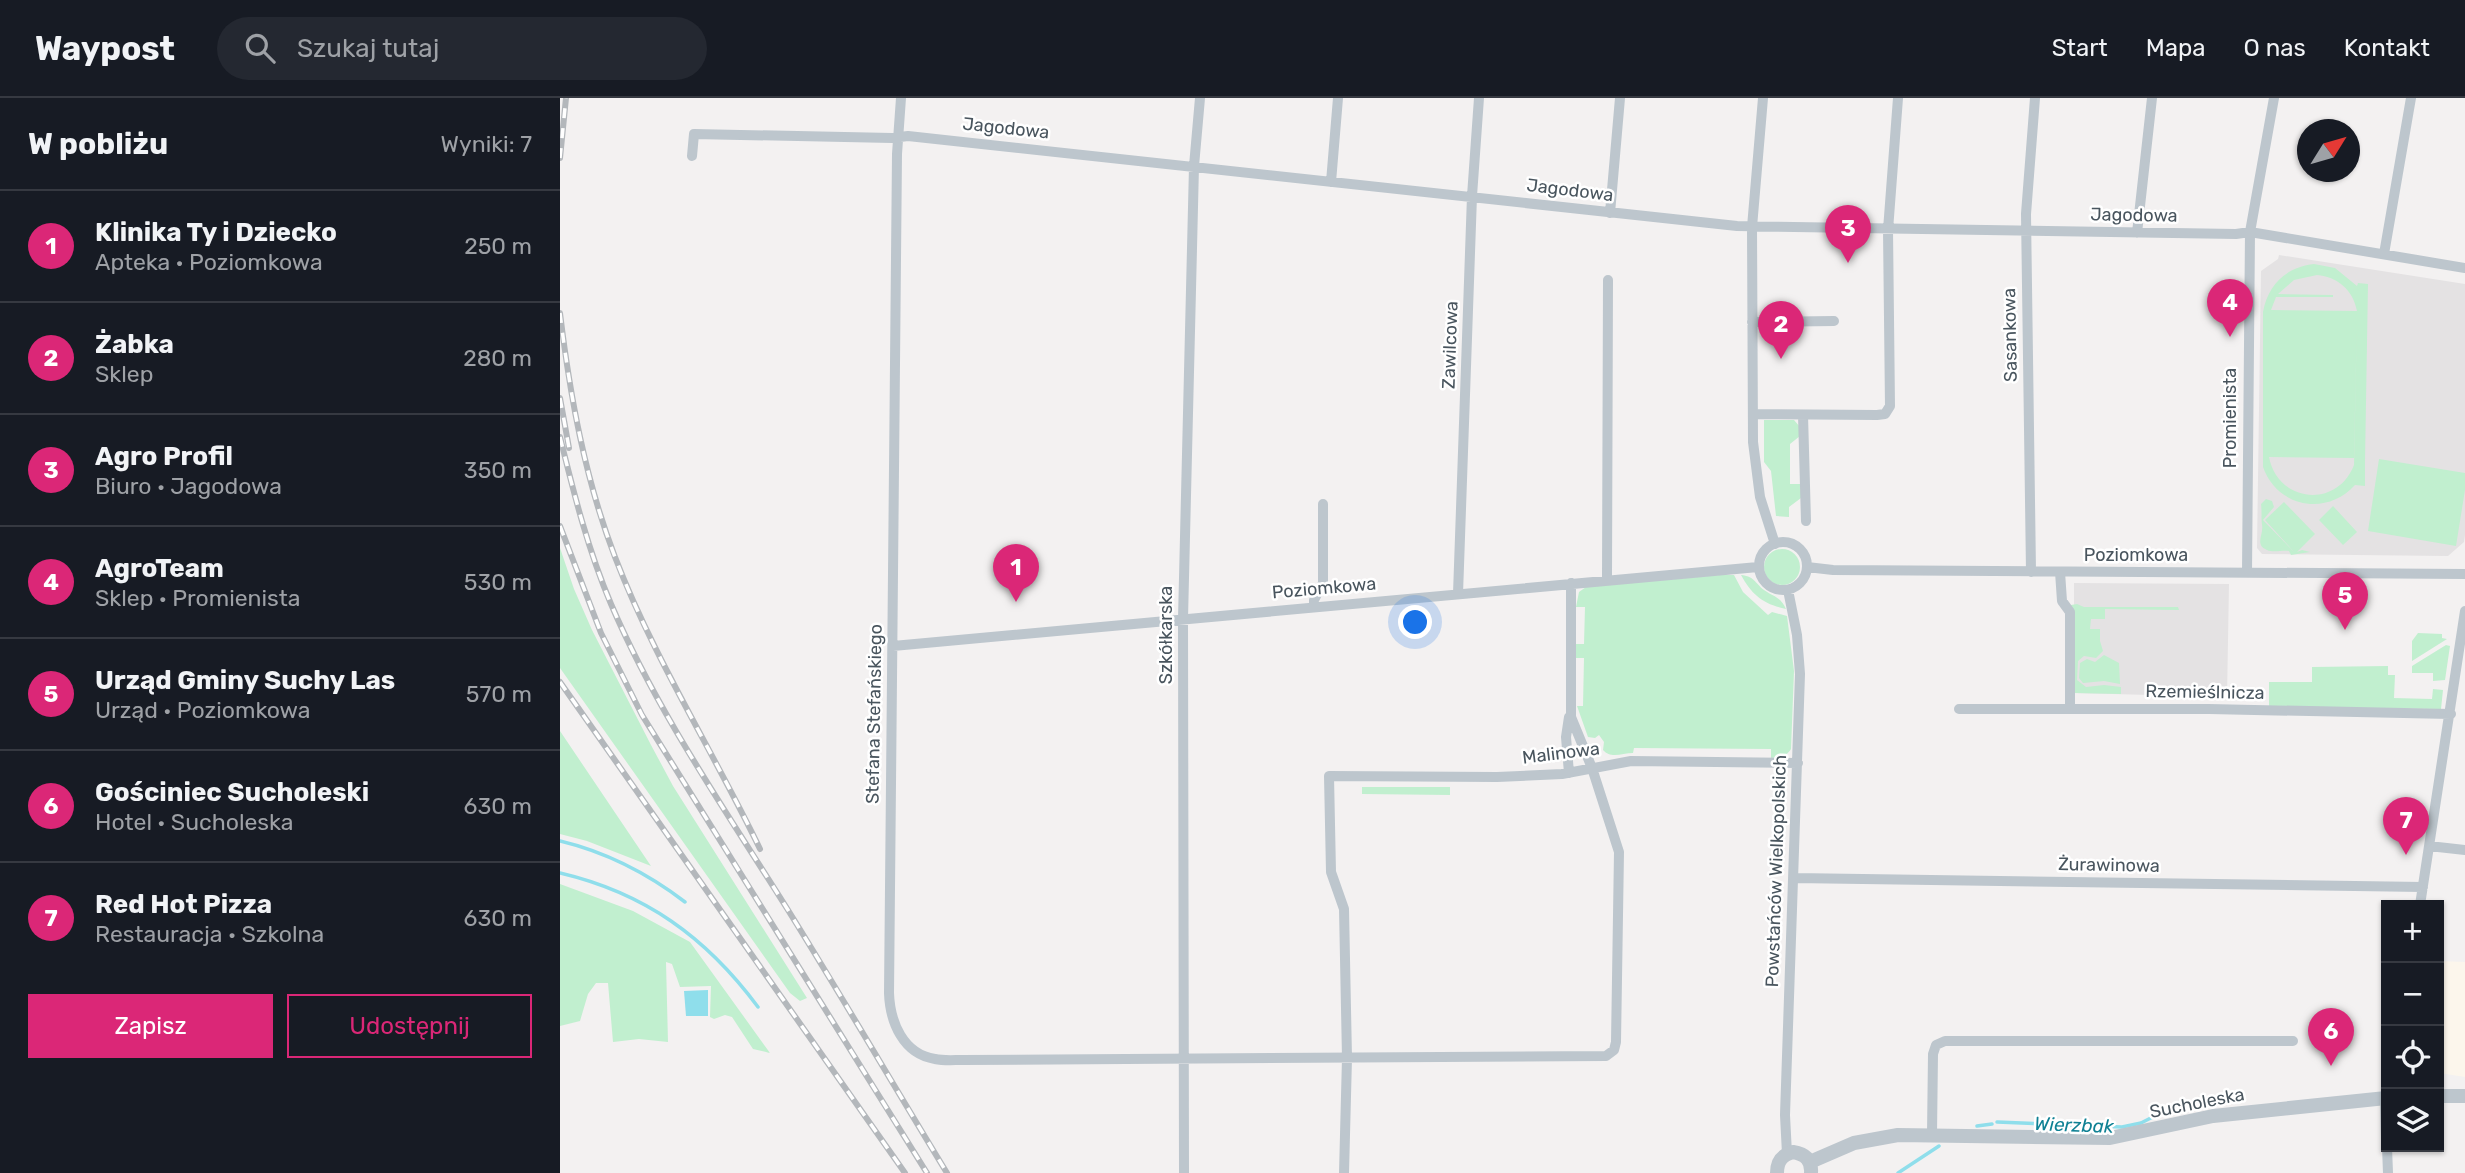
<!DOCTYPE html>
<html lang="pl">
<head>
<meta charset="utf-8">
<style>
  :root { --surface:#171b24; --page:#242831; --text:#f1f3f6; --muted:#9ea1a6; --line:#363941; --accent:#db2777 }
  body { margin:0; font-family:Rubik,sans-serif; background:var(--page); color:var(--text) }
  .controls { position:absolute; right:21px; bottom:21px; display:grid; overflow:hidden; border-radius:0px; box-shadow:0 2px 5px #0004 }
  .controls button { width:63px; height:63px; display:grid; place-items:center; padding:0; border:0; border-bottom:2px solid var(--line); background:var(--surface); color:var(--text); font:35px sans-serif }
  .compass { position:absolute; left:1737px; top:21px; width:63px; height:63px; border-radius:50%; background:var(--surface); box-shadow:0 2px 5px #0004; rotate:53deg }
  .you { position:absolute; left:856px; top:525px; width:24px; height:24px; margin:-18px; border:5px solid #fff; border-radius:50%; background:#1a73e8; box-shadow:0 0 0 10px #1a73e833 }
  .badge { display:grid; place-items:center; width:46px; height:46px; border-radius:50%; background:var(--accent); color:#fff; font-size:23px; font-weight:700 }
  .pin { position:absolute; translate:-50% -58px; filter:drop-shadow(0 2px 4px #0008) }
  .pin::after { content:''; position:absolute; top:37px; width:24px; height:21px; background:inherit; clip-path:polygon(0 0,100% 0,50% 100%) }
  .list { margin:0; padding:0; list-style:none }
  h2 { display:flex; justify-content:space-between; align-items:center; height:91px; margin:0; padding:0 28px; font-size:30px }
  h2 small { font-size:23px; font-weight:400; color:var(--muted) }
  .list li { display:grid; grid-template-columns:46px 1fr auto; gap:21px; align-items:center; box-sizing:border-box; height:112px; padding:0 28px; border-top:2px solid var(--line) }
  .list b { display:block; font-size:26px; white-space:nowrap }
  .list p { margin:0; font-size:23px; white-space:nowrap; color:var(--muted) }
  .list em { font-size:23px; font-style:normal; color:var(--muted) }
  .actions { display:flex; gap:14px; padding:21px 28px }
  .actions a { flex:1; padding:16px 0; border:2px solid var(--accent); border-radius:0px; text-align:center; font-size:24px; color:var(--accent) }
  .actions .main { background:var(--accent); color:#fff }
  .icon { flex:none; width:38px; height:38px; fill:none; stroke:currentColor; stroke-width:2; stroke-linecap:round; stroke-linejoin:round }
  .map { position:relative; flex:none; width:1905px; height:1075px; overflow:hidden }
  header { display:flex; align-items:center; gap:42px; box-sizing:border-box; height:98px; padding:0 35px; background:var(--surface); border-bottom:2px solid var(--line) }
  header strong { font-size:33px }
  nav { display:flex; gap:38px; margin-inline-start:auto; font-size:24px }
  .search { width:490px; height:63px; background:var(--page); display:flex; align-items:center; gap:18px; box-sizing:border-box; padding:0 24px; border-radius:38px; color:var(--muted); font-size:26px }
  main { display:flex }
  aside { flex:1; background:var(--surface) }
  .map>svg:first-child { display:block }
  .commercial { fill:#fcf6ec }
  .education { fill:#e4e2e3 }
  .green { fill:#c1efcf; fill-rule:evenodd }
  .water { fill:#8fdeeb }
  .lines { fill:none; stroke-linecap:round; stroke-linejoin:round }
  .stream { stroke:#8fdeeb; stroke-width:3.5 }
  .minor { stroke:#bdc6cd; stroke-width:10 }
  .tertiary { stroke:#bdc6cd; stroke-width:14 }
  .rail-casing { stroke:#b3b7bb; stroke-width:6 }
  .rail { stroke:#fff; stroke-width:3.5; stroke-dasharray:10; stroke-linecap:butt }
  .labels { text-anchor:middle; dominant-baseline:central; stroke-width:5; stroke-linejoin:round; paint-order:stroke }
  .street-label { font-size:18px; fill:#49555e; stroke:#fff }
  .water-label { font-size:19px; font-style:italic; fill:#0f8194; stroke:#fff }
</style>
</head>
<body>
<header>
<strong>Waypost</strong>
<div class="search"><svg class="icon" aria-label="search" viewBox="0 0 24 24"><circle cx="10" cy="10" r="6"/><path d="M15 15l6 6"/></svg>Szukaj tutaj</div>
<nav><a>Start</a><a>Mapa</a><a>O nas</a><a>Kontakt</a></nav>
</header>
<main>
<aside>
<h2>W pobliżu<small>Wyniki: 7</small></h2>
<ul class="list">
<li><span class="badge">1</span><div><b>Klinika Ty i Dziecko</b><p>Apteka · Poziomkowa</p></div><em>250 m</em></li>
<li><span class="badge">2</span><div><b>Żabka</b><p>Sklep</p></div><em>280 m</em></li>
<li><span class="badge">3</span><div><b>Agro Profil</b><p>Biuro · Jagodowa</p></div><em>350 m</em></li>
<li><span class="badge">4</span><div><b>AgroTeam</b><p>Sklep · Promienista</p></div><em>530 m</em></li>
<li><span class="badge">5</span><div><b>Urząd Gminy Suchy Las</b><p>Urząd · Poziomkowa</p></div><em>570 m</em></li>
<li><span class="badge">6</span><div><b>Gościniec Sucholeski</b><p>Hotel · Sucholeska</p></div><em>630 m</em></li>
<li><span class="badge">7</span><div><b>Red Hot Pizza</b><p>Restauracja · Szkolna</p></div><em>630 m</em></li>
</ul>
<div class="actions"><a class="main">Zapisz</a><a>Udostępnij</a></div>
</aside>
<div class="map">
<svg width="1905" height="1075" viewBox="0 0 1905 1075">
  <rect width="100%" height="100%" fill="#f3f1f1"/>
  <!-- commercial -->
  <path class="commercial" d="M1879,863l26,1v115l-26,-4z"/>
  <!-- education -->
  <path class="education" d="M1719,157l186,29v251l-1,7 -16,14 -186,-2 -5,-6 4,-277 17,-12z
    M1514,485l155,1 -2,113 -153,-4z"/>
  <!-- green -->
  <path class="green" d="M1754,166l21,4 22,18 1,-3 10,1 -3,178v24l-10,-1c-29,32 -78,22 -92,-18v-155c5,-28 24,-45 51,-48zM1757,177c21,2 36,15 40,36l-86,-1 5,-13h57v-2l-55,-1 16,-14zM1797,214l-3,153c-17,44 -76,38 -85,-8l85,1z
    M1204,322h30l6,7v9l-10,8v40h11v14l-12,9v10l-13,-1 -5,-45 -7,-9z
    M1819,361l86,14v17l-9,56 -88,-15z
    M1706,401l6,2 2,6 -11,13 32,33 -30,-33 19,-18 31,32 -18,18 5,-2 8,2 -19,3 -2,-4c-7,-1 -16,2 -22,-1 -13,-5 -3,-16 -5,-25 -1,-8 0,-14 -1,-21z
    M1773,408l24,26 -14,13 -24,-25z
    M0,450l14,41 18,41 59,115 22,41 134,212 -7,3 -10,-8 -230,-325z
    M1204 469a18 18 0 1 1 36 0a18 18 0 1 1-36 0Z
    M1159,477h15l9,17 25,23 4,-3 15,4 7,55 -3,78c-5,8 -11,8 -20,9v-9l-137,-1 -1,5c-11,0 -22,6 -30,-3l1,-8 -5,-7 -4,3 -7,-1 -11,-31h6l1,-48h-8v-14h8l1,-37h-9l3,-15 7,-5z
    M1181,477c13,1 14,8 23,15 10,7 17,7 22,19 -23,-5 -34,-14 -45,-34z
    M1517,506l7,3h94l1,3 -74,-1v10h-14l-1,10h10v12l3,10 -7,7 -12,-2 -6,5 -1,19 9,7 18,-2 17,2v7l-47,-1 -3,-88z
    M1858,535l24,1v4l5,1 -35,22v-20z
    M1886,547l4,1 -5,34 -12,1v-8h-21v-7z
    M1544,557l15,8 1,21 -16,-3 -21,2 -4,-5 1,-15 7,-4 8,3z
    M1828,568v9h7l-1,23 38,1 1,-10 10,1 -2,19 -172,-2v-25h43v-15z
    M0,633l91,135 -64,-25 -27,-7z
    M802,689h88v8l-88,-1z
    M0,786l73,27 57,31 80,111 -17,-4 -21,-32 -7,-2 -11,4 -4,-2 1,-31 -31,1 -8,-23 -6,-2 2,80 -29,-3 -26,3 -5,-59h-12l-8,11 -8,27 -20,5z"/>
  <!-- water -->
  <path class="water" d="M148,892v26h-22l-2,-25z"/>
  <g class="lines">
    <!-- stream -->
    <path class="stream" d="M0,743c46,11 87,32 125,61
      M0,775c85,20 146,64 198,134
      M1437,1024l125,5 19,-4 37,-19 51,-7
      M1417,1028l15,-2
      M1338,1075l41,-27"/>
    <!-- minor -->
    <path class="minor" d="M341,0l-4,56 -8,839c1,29 14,61 46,66 9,2 19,1 27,1l644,-4 8,-6 2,-8 3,-190 -27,-84 -21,-51v-134
      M1203,0l-11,129 1,215 7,55 15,47
      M132,58l2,-22 198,4 16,-2 829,90 499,8 14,-2 215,36
      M771,84l7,-84
      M1050,115l10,-115
      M1577,135l15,-135
      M1824,156l27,-156
      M1192,224l82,-1
      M1193,316l124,1 8,-1 5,-8 -2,-176 10,-132
      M1243,317l3,106
      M1199 468a24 24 0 1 1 48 0a24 24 0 1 1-48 0Z
      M1247,469l26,3 632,4
      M1471,474l-5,-358 9,-116
      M1500,474l2,29 8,11v96
      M1687,475l3,-341 24,-134
      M1047,482l1,-300
      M898,496l14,-398 7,-98
      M754,509v-7l9,-17v-79
      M333,548l865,-79
      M1399,611h250l242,5
      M1009,675l-3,-36 3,-20
      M1869,748l36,4
      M1234,780l629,9
      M1860,807l45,-294
      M1825,1001l1,41
      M1372,1036l1,-80 3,-9 9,-4h348
      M1827,1049l1,26
      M1227,1056l-2,-39 15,-441 -3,-39 -9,-45
      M624,1075l-1,-554 11,-453 6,-68
      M784,1075l3,-115 -3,-149 -13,-37 -2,-96 168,1 65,-3 69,-13 167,2"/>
    <!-- tertiary -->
    <path class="tertiary" d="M1879,998h26
      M1250,1064l44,-19 44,-8 212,3 103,-22 173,-18
      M1217,1075c0,-12 5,-18 16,-21 12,2 19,8 18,21"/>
    <!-- rail casing -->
    <g class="rail-casing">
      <path id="rail" d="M0,60l6,-60
        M0,215c10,83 25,166 55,244 39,102 98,194 145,292
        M0,300l9,50
        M0,339c14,57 28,113 51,167 46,108 115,207 177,306 54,87 106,176 159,263
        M0,428l41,107 41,82 285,458
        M0,584l345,491"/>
    </g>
    <!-- rail -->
    <use href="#rail" class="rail"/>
  </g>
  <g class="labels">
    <!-- street labels -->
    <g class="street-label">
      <text transform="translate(446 30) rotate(6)">Jagodowa</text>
      <text transform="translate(1010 92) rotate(7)">Jagodowa</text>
      <text transform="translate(1574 117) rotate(1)">Jagodowa</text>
      <text transform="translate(1450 237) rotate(-91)">Sasankowa</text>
      <text transform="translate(890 247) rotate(-88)">Zawilcowa</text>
      <text transform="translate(1670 320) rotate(-90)">Promienista</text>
      <text x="1576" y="457">Poziomkowa</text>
      <text transform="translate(764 490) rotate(-5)">Poziomkowa</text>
      <text transform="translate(606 537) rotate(-90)">Szkółkarska</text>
      <text transform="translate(1645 594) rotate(1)">Rzemieślnicza</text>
      <text transform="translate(314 616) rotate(-89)">Stefana Stefańskiego</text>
      <text transform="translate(1001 655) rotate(-7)">Malinowa</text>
      <text transform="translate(1549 767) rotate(1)">Żurawinowa</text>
      <text transform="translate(1216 773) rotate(-88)">Powstańców Wielkopolskich</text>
      <text transform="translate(1637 1005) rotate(-11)">Sucholeska</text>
    </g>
    <!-- water labels -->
    <g class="water-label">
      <text transform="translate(1514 1027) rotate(2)">Wierzbak</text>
    </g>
  </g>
</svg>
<div class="controls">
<button>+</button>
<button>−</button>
<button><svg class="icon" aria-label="locate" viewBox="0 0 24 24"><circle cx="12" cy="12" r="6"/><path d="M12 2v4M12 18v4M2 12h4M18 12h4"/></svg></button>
<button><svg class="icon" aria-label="layers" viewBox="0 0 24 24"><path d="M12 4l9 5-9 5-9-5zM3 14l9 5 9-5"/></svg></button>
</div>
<svg class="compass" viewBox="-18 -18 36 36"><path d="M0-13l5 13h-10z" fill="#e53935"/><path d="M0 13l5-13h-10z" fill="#9ea1a6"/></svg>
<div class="you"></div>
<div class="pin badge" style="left:456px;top:504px">1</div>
<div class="pin badge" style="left:1221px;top:261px">2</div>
<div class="pin badge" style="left:1288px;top:165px">3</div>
<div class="pin badge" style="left:1670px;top:239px">4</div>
<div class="pin badge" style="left:1785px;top:532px">5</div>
<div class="pin badge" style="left:1771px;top:968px">6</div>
<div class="pin badge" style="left:1846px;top:757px">7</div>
</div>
</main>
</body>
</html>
